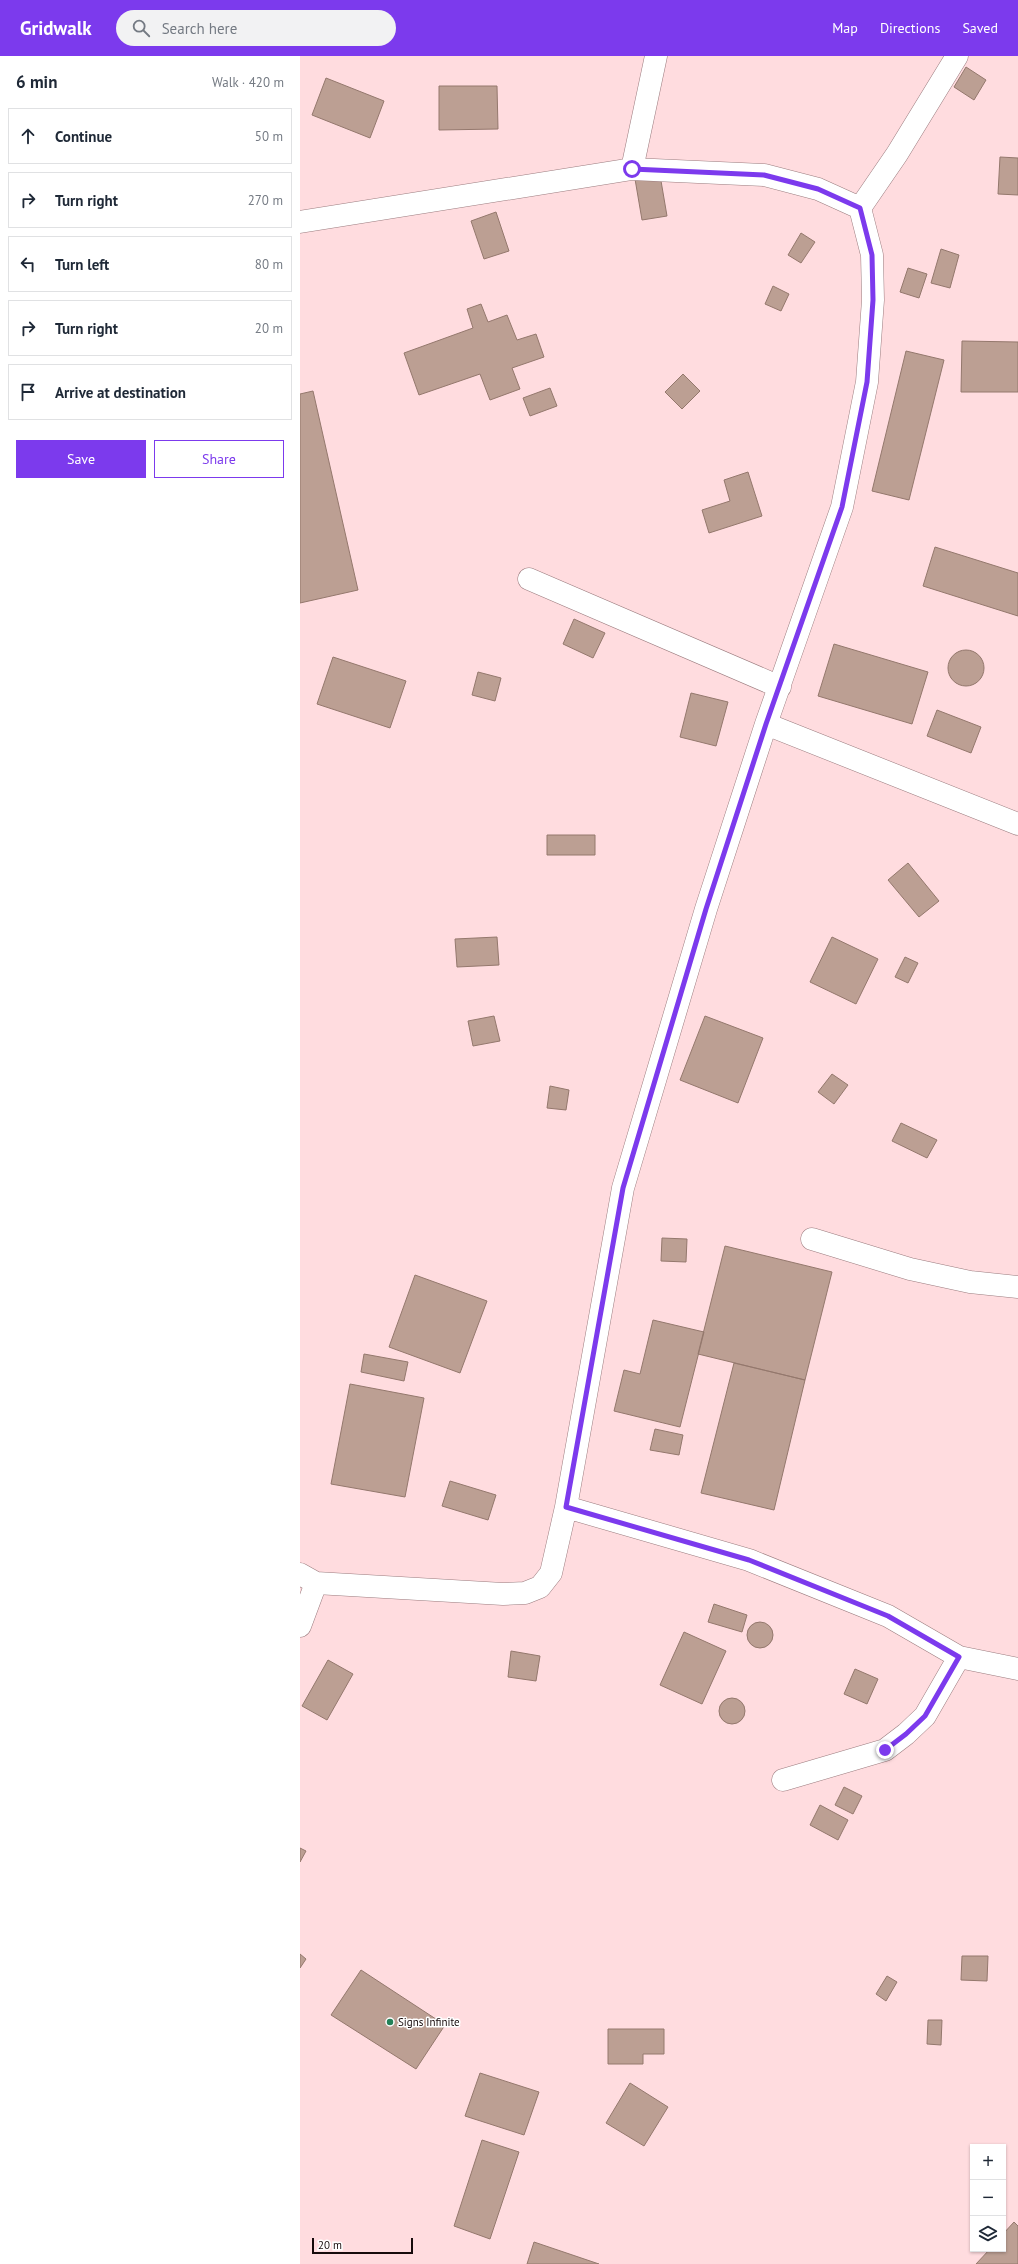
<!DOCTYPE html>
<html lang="en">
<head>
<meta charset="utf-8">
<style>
  :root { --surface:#fff; --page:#f2f2f3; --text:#1f2937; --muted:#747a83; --line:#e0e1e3; --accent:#7c3aed }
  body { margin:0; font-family:"PT Sans",sans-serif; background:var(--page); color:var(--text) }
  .controls { position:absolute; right:12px; bottom:12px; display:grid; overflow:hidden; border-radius:0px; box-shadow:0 1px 3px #0004 }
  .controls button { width:36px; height:36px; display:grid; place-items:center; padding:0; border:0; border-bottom:1px solid var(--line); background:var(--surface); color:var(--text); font:20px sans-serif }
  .scale { position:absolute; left:12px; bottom:10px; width:101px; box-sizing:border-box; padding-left:4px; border:2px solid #160b0c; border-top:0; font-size:11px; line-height:14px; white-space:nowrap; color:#160b0c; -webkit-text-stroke:3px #fff; paint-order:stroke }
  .stop { position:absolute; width:12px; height:12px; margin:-9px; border:3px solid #7c3aed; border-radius:50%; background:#fff }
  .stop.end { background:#7c3aed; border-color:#fff; box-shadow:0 1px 4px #0008 }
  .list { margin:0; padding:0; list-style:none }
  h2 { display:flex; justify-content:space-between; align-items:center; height:52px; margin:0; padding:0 16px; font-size:17px }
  h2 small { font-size:13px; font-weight:400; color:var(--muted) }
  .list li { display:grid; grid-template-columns:26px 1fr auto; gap:12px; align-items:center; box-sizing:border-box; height:56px; margin:0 8px 8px; padding:0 8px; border:1px solid var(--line); border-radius:0px }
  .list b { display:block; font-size:15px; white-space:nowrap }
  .list em { font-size:13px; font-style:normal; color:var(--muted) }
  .actions { display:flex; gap:8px; padding:12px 16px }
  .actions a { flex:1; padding:9px 0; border:1px solid var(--accent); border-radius:0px; text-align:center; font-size:14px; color:var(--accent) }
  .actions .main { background:var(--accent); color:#fff }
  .icon { flex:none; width:22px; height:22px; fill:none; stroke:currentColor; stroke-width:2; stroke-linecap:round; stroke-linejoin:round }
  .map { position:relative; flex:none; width:718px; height:2208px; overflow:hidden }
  header { display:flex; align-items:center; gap:24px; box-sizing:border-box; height:56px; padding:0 20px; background:var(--accent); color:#fff }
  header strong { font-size:19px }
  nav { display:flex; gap:22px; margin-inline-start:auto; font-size:14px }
  .search { width:280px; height:36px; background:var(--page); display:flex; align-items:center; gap:10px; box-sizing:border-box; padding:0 14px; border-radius:22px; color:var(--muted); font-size:15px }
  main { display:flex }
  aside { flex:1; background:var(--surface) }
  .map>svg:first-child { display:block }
  .building { fill:#bc9f93; stroke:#94786d }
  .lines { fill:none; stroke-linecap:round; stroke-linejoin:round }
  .street-casing { stroke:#9b7c7f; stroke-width:23 }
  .street { stroke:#fff; stroke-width:22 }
  .route { stroke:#7c3aed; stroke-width:5 }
  .poi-dot { fill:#238158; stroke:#fff; stroke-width:1.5 }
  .labels { text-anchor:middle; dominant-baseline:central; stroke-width:3; stroke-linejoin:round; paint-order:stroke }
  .poi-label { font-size:11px; fill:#160b0c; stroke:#fff; text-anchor:start }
</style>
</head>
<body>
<header>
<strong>Gridwalk</strong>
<div class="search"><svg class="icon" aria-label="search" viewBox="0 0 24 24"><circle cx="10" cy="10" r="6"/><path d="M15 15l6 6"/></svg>Search here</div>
<nav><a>Map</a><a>Directions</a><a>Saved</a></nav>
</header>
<main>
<aside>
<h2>6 min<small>Walk · 420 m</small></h2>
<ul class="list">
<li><svg class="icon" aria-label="ahead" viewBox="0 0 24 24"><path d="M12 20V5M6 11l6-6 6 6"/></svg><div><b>Continue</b></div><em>50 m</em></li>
<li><svg class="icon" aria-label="right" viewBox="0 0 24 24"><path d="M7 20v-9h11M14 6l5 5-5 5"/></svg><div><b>Turn right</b></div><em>270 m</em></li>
<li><svg class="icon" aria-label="left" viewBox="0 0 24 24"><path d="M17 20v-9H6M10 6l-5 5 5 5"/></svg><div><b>Turn left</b></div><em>80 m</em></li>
<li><svg class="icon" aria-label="right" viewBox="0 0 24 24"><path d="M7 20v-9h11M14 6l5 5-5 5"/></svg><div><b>Turn right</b></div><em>20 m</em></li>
<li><svg class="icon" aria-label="arrive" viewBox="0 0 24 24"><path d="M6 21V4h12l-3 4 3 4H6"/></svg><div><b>Arrive at destination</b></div></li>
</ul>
<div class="actions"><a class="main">Save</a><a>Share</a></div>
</aside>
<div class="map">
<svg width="718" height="2208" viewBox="0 0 718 2208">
  <rect width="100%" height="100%" fill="#ffdcdf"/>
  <!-- building -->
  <path class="building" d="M666,11l20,13 -12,20 -20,-13z
    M26,22l58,23 -14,37 -58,-23z
    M139,30h58l1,43 -59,1z
    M700,101l18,1v37l-20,-1z
    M360,119l7,41 -25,4 -7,-41z
    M196,156l13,39 -25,8 -13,-38z
    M501,177l14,9 -14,21 -13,-8z
    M641,193l18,6 -9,33 -19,-5z
    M608,212l19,6 -8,24 -19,-6z
    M473,230l16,8 -8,17 -16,-7z
    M181,248l7,18 19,-7 10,25 19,-6 8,23 -32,11 8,21 -30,11 -10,-26 -61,21 -15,-42 69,-25 -6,-19z
    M662,285l56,1v50h-57z
    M606,295l38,9 -35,140 -37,-9z
    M383,318l17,17 -18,18 -17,-17z
    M250,332l7,18 -27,10 -7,-18z
    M13,335l45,199 -58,13v-209z
    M448,416l14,44 -53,17 -7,-23 28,-9 -6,-21z
    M635,491l83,26v43l-95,-30z
    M274,563l31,14 -12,25 -30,-14z
    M534,588l94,28 -16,52 -94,-28z
    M648 612a18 18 0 1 1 36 0a18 18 0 1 1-36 0Z
    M33,601l73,24 -16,47 -73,-24z
    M178,616l23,6 -6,23 -23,-6z
    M391,637l37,9 -12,44 -36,-9z
    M637,654l44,17 -10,26 -44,-17z
    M247,779h48v20h-48z
    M608,807l31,38 -20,16 -31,-37z
    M197,881l2,28 -42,2 -2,-28z
    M532,881l46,22 -22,45 -46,-22z
    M605,901l13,6 -10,20 -13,-6z
    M194,960l6,25 -27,5 -5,-25z
    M405,960l58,22 -25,65 -58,-23z
    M532,1018l16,11 -14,19 -16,-12z
    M250,1030l19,4 -3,20 -19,-2z
    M601,1067l36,17 -10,18 -35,-17z
    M362,1182l25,1 -1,23 -25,-1z
    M425,1190l107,26 -27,108 -107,-26z
    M115,1219l72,26 -27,72 -71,-26z
    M353,1264l51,12 -24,95 -66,-16 10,-41 16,4z
    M64,1298l44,8 -4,19 -43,-9z
    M434,1307l71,17 -31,130 -73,-17z
    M50,1328l74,14 -19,99 -74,-13z
    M355,1373l28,6 -4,20 -29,-5z
    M150,1425l46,14 -8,25 -46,-14z
    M414,1548l33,11 -5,17 -34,-10z
    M447 1579a13 13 0 1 1 26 0a13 13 0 1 1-26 0Z
    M384,1576l42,19 -24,53 -42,-19z
    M211,1595l29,5 -4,25 -28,-4z
    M28,1604l25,14 -26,46 -25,-14z
    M555,1613l23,10 -11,25 -23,-10z
    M419 1655a13 13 0 1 1 26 0a13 13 0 1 1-26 0Z
    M544,1731l18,9 -9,18 -18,-9z
    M520,1749l28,15 -10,20 -28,-15z
    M0,1792l6,3 -6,11z
    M0,1898l6,5 -6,9z
    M662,1900h26l-1,25 -26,-1z
    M61,1914l84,55 -29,44 -85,-54z
    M587,1920l10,6 -11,19 -10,-7z
    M628,1964h14l-1,25 -14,-1z
    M308,1973h56v25h-21v10h-35z
    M180,2017l59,19 -15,43 -59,-19z
    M330,2027l38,24 -24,39 -38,-23z
    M182,2084l37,12 -29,87 -36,-13z
    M714,2166l4,4v38h-42l14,-15h13v-15z
    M234,2186l65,22h-72z"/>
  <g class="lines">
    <!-- street casing -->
    <g class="street-casing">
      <path id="street" d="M332,113l24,-113
        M0,166l332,-53 132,6 54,14 42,19
        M229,523l251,108
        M466,668l252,100
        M512,1183l98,30 60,13 48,5
        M266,1451l183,53 139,56 71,41 59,12
        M0,1518l16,9 187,11 22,-1 15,-6 11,-14 15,-66 57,-319 83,-279 60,-185 76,-217 25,-125 6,-82 -1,-45 -12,-47 37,-54 60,-98
        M0,1570l16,-43
        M483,1724l102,-30 21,-16 19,-18 34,-59"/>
    </g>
    <!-- street -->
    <use href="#street" class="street"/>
  </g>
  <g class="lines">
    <!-- route -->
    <path class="route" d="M332,113l132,6 54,14 42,19 12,47 1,45 -6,82 -25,125 -76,217 -60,185 -83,279 -57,319 183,53 139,56 71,41 -34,59 -19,18 -21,16"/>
  </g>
  <!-- markers -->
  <circle class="poi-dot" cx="90" cy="1966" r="4"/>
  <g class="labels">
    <!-- poi labels -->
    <g class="poi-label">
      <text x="98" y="1966">Signs Infinite</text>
    </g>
  </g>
</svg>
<div class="controls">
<button>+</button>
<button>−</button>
<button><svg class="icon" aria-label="layers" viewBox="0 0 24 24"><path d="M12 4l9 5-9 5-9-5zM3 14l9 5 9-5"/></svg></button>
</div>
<div class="scale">20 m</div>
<div class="stop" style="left:332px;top:113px"></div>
<div class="stop end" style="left:585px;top:1694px"></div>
</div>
</main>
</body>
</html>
